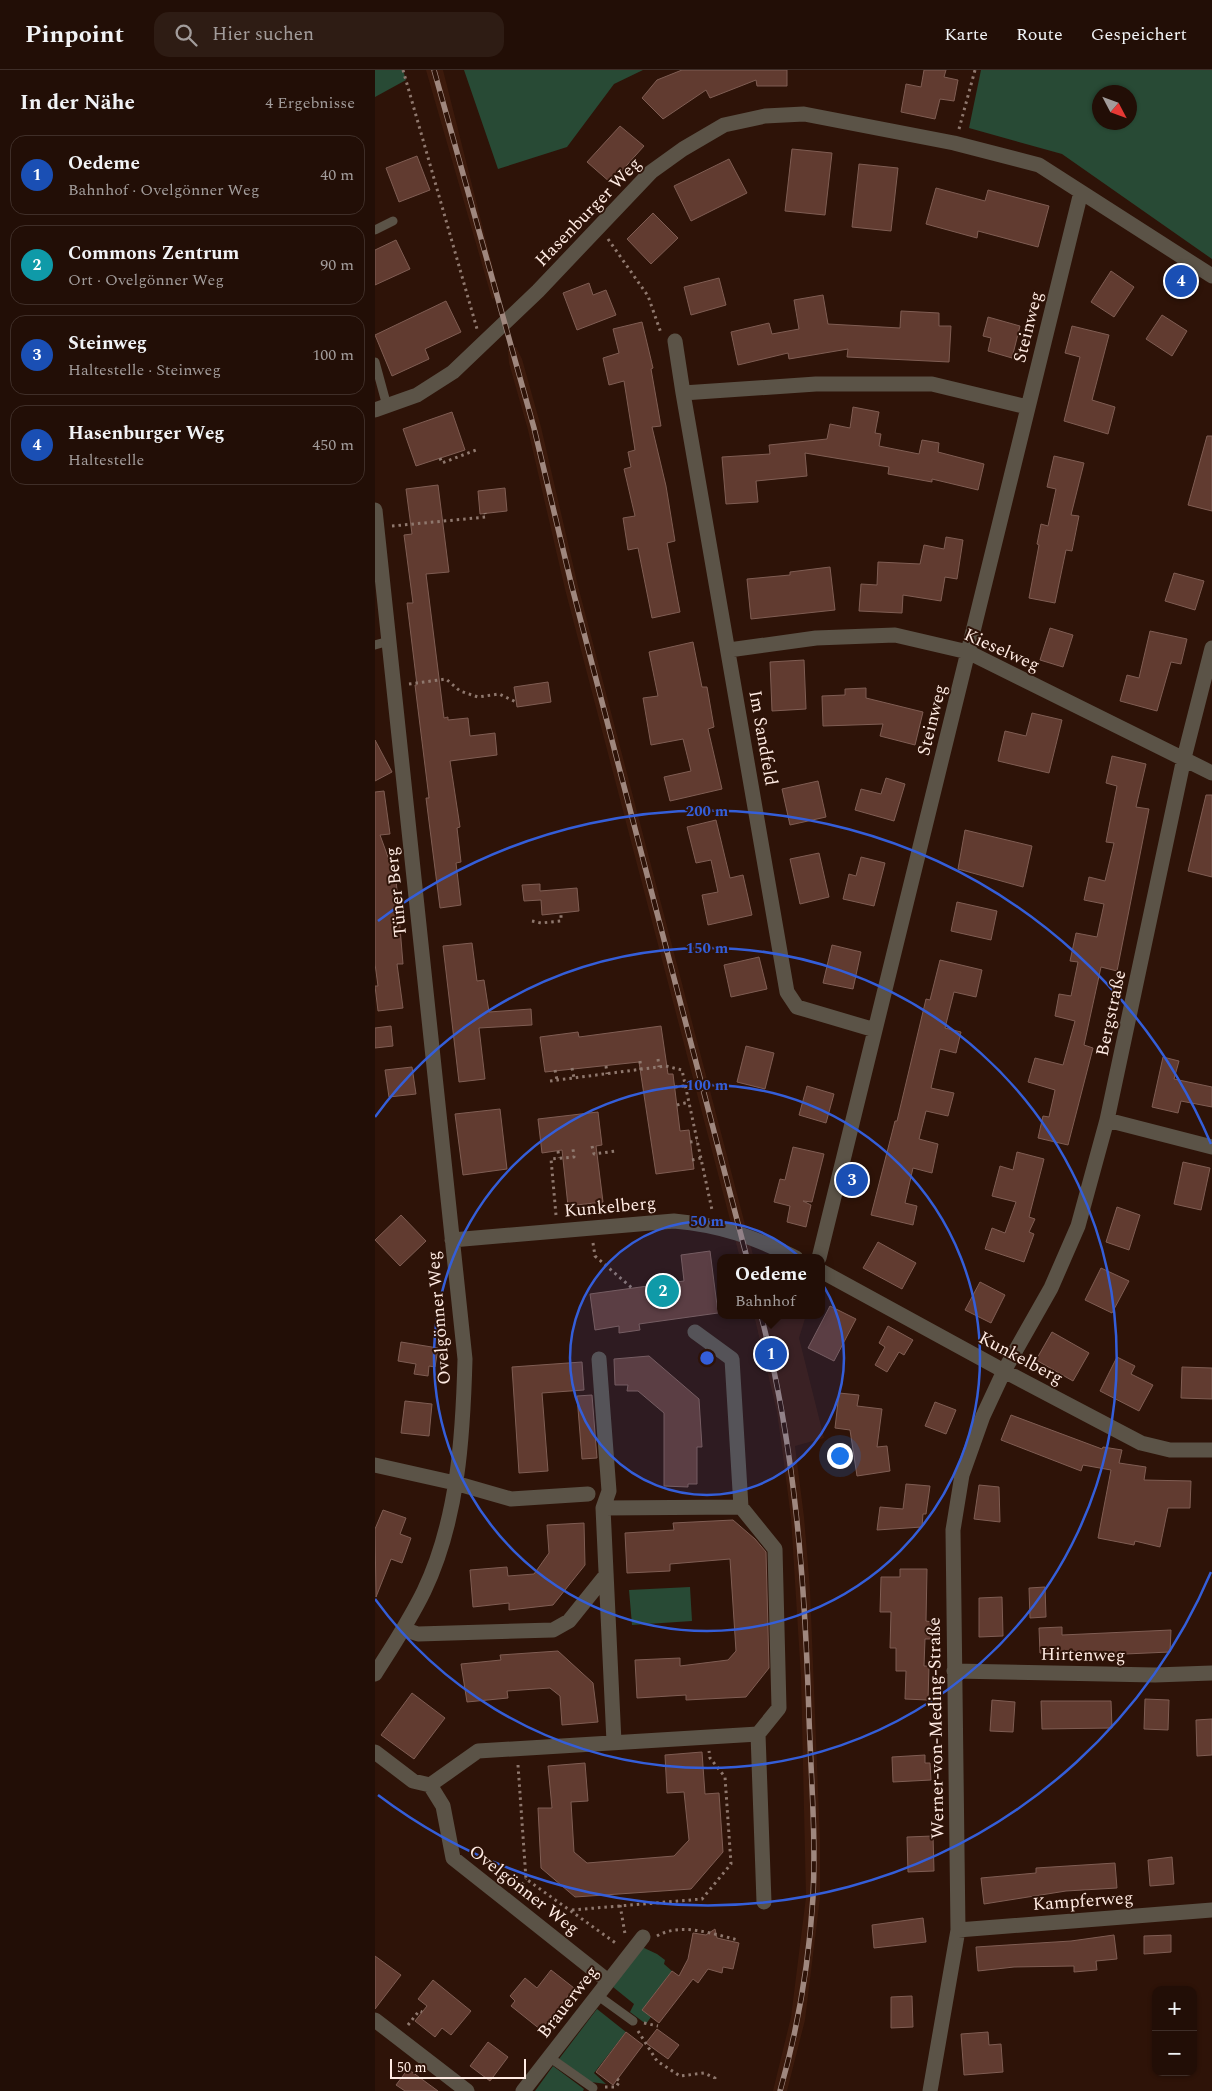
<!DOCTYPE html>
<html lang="de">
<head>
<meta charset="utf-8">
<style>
  :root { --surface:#220e06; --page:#2e1c14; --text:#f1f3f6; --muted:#a29c9b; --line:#3f2e28; --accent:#0b8043 }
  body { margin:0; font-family:Spectral,serif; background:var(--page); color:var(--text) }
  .controls { position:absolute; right:15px; bottom:15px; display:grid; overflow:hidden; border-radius:10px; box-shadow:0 1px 4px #0004 }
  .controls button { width:45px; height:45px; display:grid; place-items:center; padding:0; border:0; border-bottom:1px solid var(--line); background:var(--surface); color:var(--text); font:25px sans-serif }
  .compass { position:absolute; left:717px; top:15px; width:45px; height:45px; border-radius:50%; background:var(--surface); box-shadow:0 1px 4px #0004; rotate:131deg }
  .scale { position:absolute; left:15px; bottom:12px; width:136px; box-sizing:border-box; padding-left:5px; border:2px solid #ffebe3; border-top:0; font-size:14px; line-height:18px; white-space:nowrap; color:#ffebe3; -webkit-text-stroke:4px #2e1308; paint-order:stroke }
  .you { position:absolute; left:464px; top:1385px; width:18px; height:18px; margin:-12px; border:4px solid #fff; border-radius:50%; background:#1a73e8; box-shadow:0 0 0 8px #1a73e833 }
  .badge { display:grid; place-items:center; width:32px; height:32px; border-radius:50%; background:var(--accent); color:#fff; font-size:16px; font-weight:700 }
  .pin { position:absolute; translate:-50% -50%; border:2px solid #fff; box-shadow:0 1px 5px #0006 }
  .popup { position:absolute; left:342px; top:1184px; width:108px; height:65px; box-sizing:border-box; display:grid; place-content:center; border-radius:10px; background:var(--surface); filter:drop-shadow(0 1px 4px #0005); font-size:16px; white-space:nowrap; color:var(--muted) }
  .popup b { font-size:19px; color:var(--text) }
  .popup::after { content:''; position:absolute; left:50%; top:100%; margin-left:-10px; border:10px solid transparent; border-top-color:var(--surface) }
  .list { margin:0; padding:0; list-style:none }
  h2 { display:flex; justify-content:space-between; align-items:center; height:65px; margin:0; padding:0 20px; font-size:21px }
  h2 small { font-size:16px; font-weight:400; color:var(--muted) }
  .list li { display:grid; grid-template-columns:32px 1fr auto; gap:15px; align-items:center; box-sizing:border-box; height:80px; margin:0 10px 10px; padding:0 10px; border:1px solid var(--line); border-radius:15px }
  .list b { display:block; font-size:19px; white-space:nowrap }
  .list p { margin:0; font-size:16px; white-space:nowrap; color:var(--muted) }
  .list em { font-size:16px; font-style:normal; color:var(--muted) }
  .icon { flex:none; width:28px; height:28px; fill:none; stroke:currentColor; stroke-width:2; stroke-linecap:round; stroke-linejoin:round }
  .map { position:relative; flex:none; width:837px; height:2021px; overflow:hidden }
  header { display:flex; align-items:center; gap:30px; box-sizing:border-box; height:70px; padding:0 25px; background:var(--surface); border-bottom:1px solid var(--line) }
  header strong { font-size:24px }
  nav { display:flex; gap:28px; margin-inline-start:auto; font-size:18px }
  .search { width:350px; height:45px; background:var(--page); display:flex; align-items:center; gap:12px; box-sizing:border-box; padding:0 18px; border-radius:15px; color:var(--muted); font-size:19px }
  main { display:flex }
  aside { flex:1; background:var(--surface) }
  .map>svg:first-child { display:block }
  .built { fill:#3c1a0c }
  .green { fill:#284a35; fill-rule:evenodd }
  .building { fill:#613b30; stroke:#7f5d53 }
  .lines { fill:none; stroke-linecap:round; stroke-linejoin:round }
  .path { stroke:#8f786e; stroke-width:3; stroke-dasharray:2.5 4; stroke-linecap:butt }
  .lane { stroke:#5b5347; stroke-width:9 }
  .street { stroke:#5b5347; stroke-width:15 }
  .rail-casing { stroke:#9f877e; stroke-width:5.5 }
  .rail { stroke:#2e1308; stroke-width:4; stroke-dasharray:11; stroke-linecap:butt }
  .ring { fill:none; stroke:#345ed9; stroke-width:2.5 }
  .labels { text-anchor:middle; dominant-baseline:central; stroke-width:4; stroke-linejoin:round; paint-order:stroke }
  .street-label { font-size:18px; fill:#ffebe3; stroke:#2e1308 }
  .centre { fill:#345ed9; stroke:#2e1308; stroke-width:2.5 }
  .ring-label { font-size:15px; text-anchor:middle; font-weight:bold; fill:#345ed9; stroke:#2e1308; stroke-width:4; stroke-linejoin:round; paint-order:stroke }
</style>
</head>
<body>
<header>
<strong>Pinpoint</strong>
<div class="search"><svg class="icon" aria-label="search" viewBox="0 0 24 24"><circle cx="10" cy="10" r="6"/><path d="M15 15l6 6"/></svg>Hier suchen</div>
<nav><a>Karte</a><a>Route</a><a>Gespeichert</a></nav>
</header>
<main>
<aside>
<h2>In der Nähe<small>4 Ergebnisse</small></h2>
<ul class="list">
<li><span class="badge" style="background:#1a4fb4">1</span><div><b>Oedeme</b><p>Bahnhof · Ovelgönner Weg</p></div><em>40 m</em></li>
<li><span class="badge" style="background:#0f9aa8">2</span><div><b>Commons Zentrum</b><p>Ort · Ovelgönner Weg</p></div><em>90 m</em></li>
<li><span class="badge" style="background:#1a4fb4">3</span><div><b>Steinweg</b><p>Haltestelle · Steinweg</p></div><em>100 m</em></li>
<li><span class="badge" style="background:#1a4fb4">4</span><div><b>Hasenburger Weg</b><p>Haltestelle</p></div><em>450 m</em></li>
</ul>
</aside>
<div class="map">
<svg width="837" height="2021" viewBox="0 0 837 2021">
  <rect width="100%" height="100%" fill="#2e1308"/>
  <!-- built -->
  <path class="built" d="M51,0h17l57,226 -8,3z
    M141,277l6,12 19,68 37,159 175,669 6,3h-19l-175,-669 -37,-159 -19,-67 -1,-13z
    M379,1245h52l-7,23 25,100 -29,8 9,71 6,72 10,251v58l-15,122 -18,71h-14l18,-74 15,-120 -5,-220 -10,-159 -9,-70 -5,-36z"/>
  <!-- green -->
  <path class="green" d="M0,0h28l3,10 -31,17z
    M89,0h179l-29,14 -47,63 -69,22z
    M606,0h231v189l-150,-105 -93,-26zM724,22h30v30h-30z
    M315,1517l2,34 -60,4 -3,-35z
    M267,1877l15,7 8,6 -1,4 8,7 -30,39 9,7 -5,7 -16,-12 4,-8 -21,-17z
    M222,1939l29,23 -32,41 12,11 -15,-2 -32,-23z
    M178,1996l31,23 -1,2h-48z"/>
  <!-- building -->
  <path class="building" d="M307,0h105v16h-30l-1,-6 -46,18 -4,-8 -43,29 -21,-21 15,-18z
    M549,0h22l-2,7 14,3 -4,21 -14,-2 -5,20 -34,-7 5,-28 15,3z
    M245,56l24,20 -33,37 -24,-21z
    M417,79l40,4 -7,62 -40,-4z
    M42,86l13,34 -31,12 -13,-34z
    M354,89l18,34 -56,28 -17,-35z
    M484,94l39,4 -7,63 -39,-4z
    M561,118l49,13 3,-11 61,16 -11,41 -60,-16 -1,7 -51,-14z
    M278,143l25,25 -27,26 -24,-25z
    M21,170l14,29 -35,16v-35z
    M736,201l23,16 -20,30 -23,-15z
    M344,208l7,27 -35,10 -7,-28z
    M214,213l4,12 13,-5 10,25 -39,15 -14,-37z
    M448,225l5,29 72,4 1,-17 38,2v13h12l-2,36 -102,-5 1,-8 -59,10 -1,-6 -50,12 -7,-33 38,-9 3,11 27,-5 -5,-29z
    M71,231l15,31 -36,17 4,10 -37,17 -17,-41z
    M787,245l25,16 -15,25 -26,-17z
    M613,247l32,9 -8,32 -24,-7 3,-13 -8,-2z
    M267,252l11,46 -2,1 10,57 -9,1 14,59 9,55 -8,2 13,69 -28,6 -14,-70 -10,2 -5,-32 12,-2 -11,-47 7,-2 -3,-15 7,-2 -11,-69 -15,4 -6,-27 16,-5 -6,-24z
    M697,256l37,9 -17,65 23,7 -7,27 -44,-13 16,-64 -15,-4z
    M478,337l26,5 -4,21 6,1 -2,12 40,8 3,-14 17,3 -1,9 46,12 -6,26 -46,-11v3l-44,-8 1,-7 -84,-14 2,23 -51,5 2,21 -32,2 -4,-47 48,-3 -1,-9 58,-6 3,-15 20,4z
    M77,342l13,38 -49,16 -13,-37z
    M832,366h5v75l-24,-6z
    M679,386l30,7 -13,52 8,1 -7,35 -6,-1 -11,53 -26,-5 10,-53 -2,-1 4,-20 7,2 8,-37 -9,-2z
    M63,415l11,87 -23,2 18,144 4,-1v3l20,-2 2,18 25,-3 2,22 -47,6 10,66 -3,1 4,34 -5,1 5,42 -21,3 -14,-110h3l-14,-113h2l-10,-82h6l-9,-68 8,-1 -6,-45z
    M130,418l2,23 -27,3 -2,-23z
    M571,467l17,3 -6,39 -12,-2 -4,24 -38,-6 -1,18 -43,-2 2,-27 16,1 1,-23 42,2 4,-19 20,4z
    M455,497l5,43 -84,9 -4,-40 43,-4v-3z
    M799,503l30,8 -9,29 -30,-9z
    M675,558l23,7 -10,32 -23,-7z
    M775,561l37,8 -6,25 -10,-2 -14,49 -37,-10 7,-26 12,3z
    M318,572l9,45h5l7,40 -6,2 14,60 -52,12 -6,-24 27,-6 -8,-32 -32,6 -8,-47 15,-2 -9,-44z
    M429,590l2,49 -34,2 -2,-49z
    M173,612l3,20 -34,5 -3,-20z
    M491,618v10l57,14 -8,33 -35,-9 3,-12 -60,2 -1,-30 23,-1v-6z
    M657,643l30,7 -13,53 -51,-12 7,-30 21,5z
    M0,670l17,32 -17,9z
    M737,686l34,8 -10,43 13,2 -32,162 -16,-4 -17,78 9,3 -25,97 -30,-7 5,-22 6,1 6,-27 -27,-8 7,-24 28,7 12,-44 -20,-5 4,-22 12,2 7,-34 -8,-1 6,-28 21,4 7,-33 -20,-4 5,-23 16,4 9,-38 -8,-1 11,-56 -11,-3z
    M511,708l19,6 -11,37 -39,-11 6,-21 20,5z
    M443,711l8,36 -36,8 -8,-36z
    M9,721l6,43 -10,1 16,44 7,85h-6l6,44 -25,3 -3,-25h3l-3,-22v-172z
    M831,725h6v82l-24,-6z
    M341,750l14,58 13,-3 9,40 -44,10 -6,-30 16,-3 -7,-32 -15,3 -9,-36z
    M590,760l67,16 -9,41 -65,-18z
    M444,783l10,44 -29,7 -10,-45z
    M486,787l24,6 -11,43 -31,-7 6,-25 7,2z
    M165,814v7l37,-3 2,23 -37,4 -1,-15 -17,1 -2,-16z
    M582,832l40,9 -6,29 -40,-9z
    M97,873l5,38 7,-1 5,32 42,-3 1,16 -53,3 6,51 -26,3 -16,-136z
    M457,875l29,7 -8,37 -30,-6z
    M384,887l8,32 -36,8 -7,-32z
    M565,890l42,10 -6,27 -22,-5 -9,36 16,4 -5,21 -16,-4 -9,39 23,5 -6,23 -22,-5 -7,28 19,5 -6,29 -19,-5 -8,35 12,3 -4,19 -42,-10 24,-94h2l29,-122 4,1z
    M16,956l2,20 -18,2v-20z
    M286,956l7,48h5l7,57 9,-1 5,39 -38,5 -17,-112 -94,10 -5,-35 38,-5 1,5z
    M371,976l28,7 -9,36 -28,-7z
    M788,987l16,4 -5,18 38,8v20l-31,-6 -3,12 -26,-6z
    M37,997l4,27 -27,3 -4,-27z
    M432,1016l27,8 -8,29 -27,-8z
    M125,1039l7,60 -44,6 -8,-61z
    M223,1042l4,33 -6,1 7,56 -35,4 -6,-56 -20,3 -4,-34z
    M418,1077l31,7 -12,48 -9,-1 8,4 -5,22 -19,-5 3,-16 -16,-4 6,-23 5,1z
    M642,1082l27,7 -15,58 6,2 -6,13 5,2 -10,28 -39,-13 7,-21 13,5 11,-31 -24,-6 8,-30 13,4z
    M808,1092l27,6 -9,42 -27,-6z
    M742,1137l23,8 -11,35 -23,-8z
    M26,1145l25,26 -26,25 -25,-26z
    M503,1172l38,21 -14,26 -39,-21z
    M335,1181l8,62 -79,11 1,6 -21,3v-7l-24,4 -5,-36 94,-13 -3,-26z
    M726,1198l28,13 -17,32 -27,-13z
    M605,1212l25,13 -14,28 -26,-13z
    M455,1236l26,13 -22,42 -26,-13z
    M513,1256l25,14 -9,15 -5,-3 -12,20 -12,-7 10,-18 -6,-4z
    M677,1262l37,21 -16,28 -37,-21z
    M26,1272l37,6 -3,19 -6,-1 -1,10 -14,-2 2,-10 -18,-3z
    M274,1286l50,43 3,48h-5v37h-9v3l-24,-1v-73l-26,-22h-11l1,-6h-13l-1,-26z
    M742,1287l18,9 -4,8 22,11 -14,26 -39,-20z
    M207,1292l2,28 -42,3 6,78 -29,2 -7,-106z
    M807,1297l30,1v31l-31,-1z
    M464,1323l20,2 -2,11 25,3 -5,38 10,-1 3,25 -33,5 -7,-46 -15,-2z
    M217,1325l5,63 -15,1 -5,-63z
    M30,1331l27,3 -3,32 -28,-3z
    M560,1332l21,8 -10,24 -21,-8z
    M636,1345l91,34 1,-2 19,3 -3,13 27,4 -2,13 47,1 -1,27h-22l-8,39 -25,-6 -1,4 -36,-7 13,-68 -28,-5 -2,6 -80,-31z
    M531,1414l24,2 -4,28h-3l-1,13 -45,3 3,-23 23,2z
    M604,1415l20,2 1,35 -26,-3z
    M8,1440l23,8 -6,16 11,4 -9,25 -11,-4 -15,38 -1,-68z
    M358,1450l22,19 11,13 3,116 -23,29 -60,3v-5l-49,3 -2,-38 45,-2v8l48,-6 8,-9 -6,-92 -60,5v7l-43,2 -2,-40 49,-3 -1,-7z
    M209,1453l1,42 -32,40 -44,5v-7l-36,4 -3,-37 37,-3 1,9 26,-2 15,-21 -2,-28z
    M525,1499h27l-1,52 6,1 -1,17h-6l-1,27h5l-1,34 -23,-1 1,-28h-10v-23h-6l1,-36h-11l1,-35h19z
    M670,1517l1,30 -16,1 -1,-30z
    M627,1527l1,39 -24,1v-39z
    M687,1557v8l109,-5 -1,22 -90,4v-5l-40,2 -1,-25z
    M183,1581l35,32 5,39 -36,3 -2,-29 -10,-8 -43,3 1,7 -41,4 -6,-38 40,-4 -1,-5z
    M37,1623l33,25 -31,41 -33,-24z
    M770,1629l24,1 -1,30 -24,-1z
    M617,1630l23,2 -2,30 -23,-1z
    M666,1631h70l1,27 -70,1z
    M837,1649v36l-15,1 -1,-36z
    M327,1682l3,42 14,-1 4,59 -32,37 -116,8 -34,-29 -3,-60h14l-4,-42 37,-3 3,38 -17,1 3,50 13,11 87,-7 15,-16 -5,-48 -17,1 -2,-38z
    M550,1685v8h5l1,17 -38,2 -1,-25z
    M558,1766l1,35 -26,1 -1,-35z
    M797,1787l2,27 -24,2 -2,-26z
    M740,1793l2,25 -51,3 -82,13 -3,-26 55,-5v-5z
    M548,1848l3,24 -52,6 -2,-23z
    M340,1859l2,9 22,5 -6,26 -10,-2 -1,6 -14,-4 -10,14 -5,-4 -34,44 -17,-13 30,-39 7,5 9,-17 5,-26 13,2z
    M739,1865l3,24 -21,2 1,9 -23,2v-6l-60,1 -36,4 -2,-24 95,-6z
    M796,1865v17l-27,2v-18z
    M0,1886l26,19 -26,34z
    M176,1900l23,18 -33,42 -30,-24 4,-5 -5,-5 15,-18 12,10z
    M58,1910l38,31 -20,24 -9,-7 -7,9 -20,-16 12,-15 -9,-7z
    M537,1926l1,31 -22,1v-31z
    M282,1959l22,16 -11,14 -22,-16z
    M251,1962l17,13 -30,40 -17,-13z
    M613,1962l1,13 12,-1 2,28 -39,3 -3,-41z
    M113,1972l20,15 -18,24 -20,-15z
    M33,1999l30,22h-33l-9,-6z"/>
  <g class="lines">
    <!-- path -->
    <path class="path" d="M28,0l74,259
      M584,59l16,-59
      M233,169l40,57 13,37
      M65,388l2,5 34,-13
      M17,456l94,-9 -1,-4
      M34,614l37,-5 14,12 18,6 21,-3 17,8
      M157,851l9,2 20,-2v-8
      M283,989l1,8
      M265,991l1,9
      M231,996l1,8
      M197,998l2,10
      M180,1000l2,10
      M175,1011l116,-15 16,4 30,140
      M300,1017l10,-1
      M302,1035l12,-3
      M315,1072l7,-1
      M217,1076l2,8 22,-3
      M183,1081l1,7
      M317,1090l9,-2
      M181,1145l-5,-56 23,-2 -1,-8
      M218,1173l2,13 37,32
      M143,1695l8,114 91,65
      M143,1820l8,-11
      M245,1835l5,29
      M197,1840l130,-11 29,-35 -6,-87 -15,-19 -1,-7
      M282,1866c24,-14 56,-2 81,4
      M177,1947l3,2 14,-18 4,1
      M269,1953l14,3
      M33,1955l11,-14 3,1
      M263,1961l19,30 23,15 24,-3 11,5 -1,2
      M230,2017h11l4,-6 -3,-2"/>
    <!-- lane -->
    <path class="lane" d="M0,160l18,-9
      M0,292l12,44
      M0,575l14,-4
      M222,1925l36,26
      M174,1987l44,31"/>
    <!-- street -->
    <path class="street" d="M300,271l8,52
      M0,340l42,-15 36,-23 85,-81 113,-119 32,-23 41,-24 41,-9 39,-2 150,29 85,22 173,111
      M0,440l90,849c-2,77 -7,161 -41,232 -14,29 -32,56 -49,83
      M354,580l87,-12 79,-3 73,17 244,121
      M500,960l-78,-23 -10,-15 -104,-599 133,-9h116l95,23
      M732,1050l105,27
      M77,1170l222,-19c47,4 80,16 122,37
      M444,1188l262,-1066
      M446,1201l183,100 137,72 29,7h42
      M224,1289l10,132 -6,17 11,234
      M0,1395l80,18 56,16 77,-5
      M228,1438l138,-1
      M28,1559l15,5 135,-4 16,-9 37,-46
      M579,1601l201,4 57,-2
      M383,1664l6,168
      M0,1682l38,29 17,4 48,-34 280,-17 21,-26 -4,-159 -34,-42 -9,-148 -37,-27
      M55,1715l13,21 10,52 155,123
      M583,1860l254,-20
      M0,1950l92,71
      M148,2021l120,-154
      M555,2021l28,-161 -5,-400 9,-55 21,-59 21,-45 47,-83 27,-62 29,-106 77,-362 28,-110"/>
    <!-- rail casing -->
    <g class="rail-casing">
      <path id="rail" d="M59,0l100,358 38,159 175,671
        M386,1245c34,132 44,266 48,402 2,60 7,120 4,180 -4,66 -15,131 -33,194"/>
    </g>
    <!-- rail -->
    <use href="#rail" class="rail"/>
  </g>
  <!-- distance rings -->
  <circle cx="332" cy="1288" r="137" fill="#345ed9" fill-opacity=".12"/>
  <g class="ring">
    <circle cx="332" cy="1288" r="137"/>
    <circle cx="332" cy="1288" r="273"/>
    <path d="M0 1047A410 410 0 1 1 0 1529"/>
    <path d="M836 1502A547 547 0 0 1 3 1725M3 851A547 547 0 0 1 836 1074"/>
  </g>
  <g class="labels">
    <!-- street labels -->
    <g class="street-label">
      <text transform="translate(213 142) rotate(-46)">Hasenburger Weg</text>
      <text transform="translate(653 257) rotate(-76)">Steinweg</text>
      <text transform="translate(627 580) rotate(24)">Kieselweg</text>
      <text transform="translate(557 650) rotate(-76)">Steinweg</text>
      <text transform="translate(388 668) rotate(80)">Im Sandfeld</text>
      <text transform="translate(21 822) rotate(-96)">Tüner Berg</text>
      <text transform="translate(736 943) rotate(-78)">Bergstraße</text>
      <text transform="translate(235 1137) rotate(-5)">Kunkelberg</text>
      <text transform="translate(64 1248) rotate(-95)">Ovelgönner Weg</text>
      <text transform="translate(646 1288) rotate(28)">Kunkelberg</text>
      <text transform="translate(708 1585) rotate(1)">Hirtenweg</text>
      <text transform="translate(561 1658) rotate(-91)">Werner-von-Meding-Straße</text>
      <text transform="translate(149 1820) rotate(38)">Ovelgönner Weg</text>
      <text transform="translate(708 1831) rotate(-4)">Kampferweg</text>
      <text transform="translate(193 1932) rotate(-52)">Brauerweg</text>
    </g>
  </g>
  <circle cx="332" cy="1288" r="8" class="centre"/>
  <g class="ring-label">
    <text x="332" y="746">200 m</text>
    <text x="332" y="883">150 m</text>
    <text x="332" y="1020">100 m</text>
    <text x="332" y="1156">50 m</text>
  </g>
</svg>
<div class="controls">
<button>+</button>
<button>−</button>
</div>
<svg class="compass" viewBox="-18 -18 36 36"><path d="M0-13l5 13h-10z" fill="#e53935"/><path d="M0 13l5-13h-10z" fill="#a29c9b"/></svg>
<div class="scale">50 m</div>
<div class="you"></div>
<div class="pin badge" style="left:396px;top:1284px;background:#1a4fb4">1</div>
<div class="popup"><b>Oedeme</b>Bahnhof</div>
<div class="pin badge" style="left:288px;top:1221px;background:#0f9aa8">2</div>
<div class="pin badge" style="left:477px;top:1110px;background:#1a4fb4">3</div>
<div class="pin badge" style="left:806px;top:211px;background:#1a4fb4">4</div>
</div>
</main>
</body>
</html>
